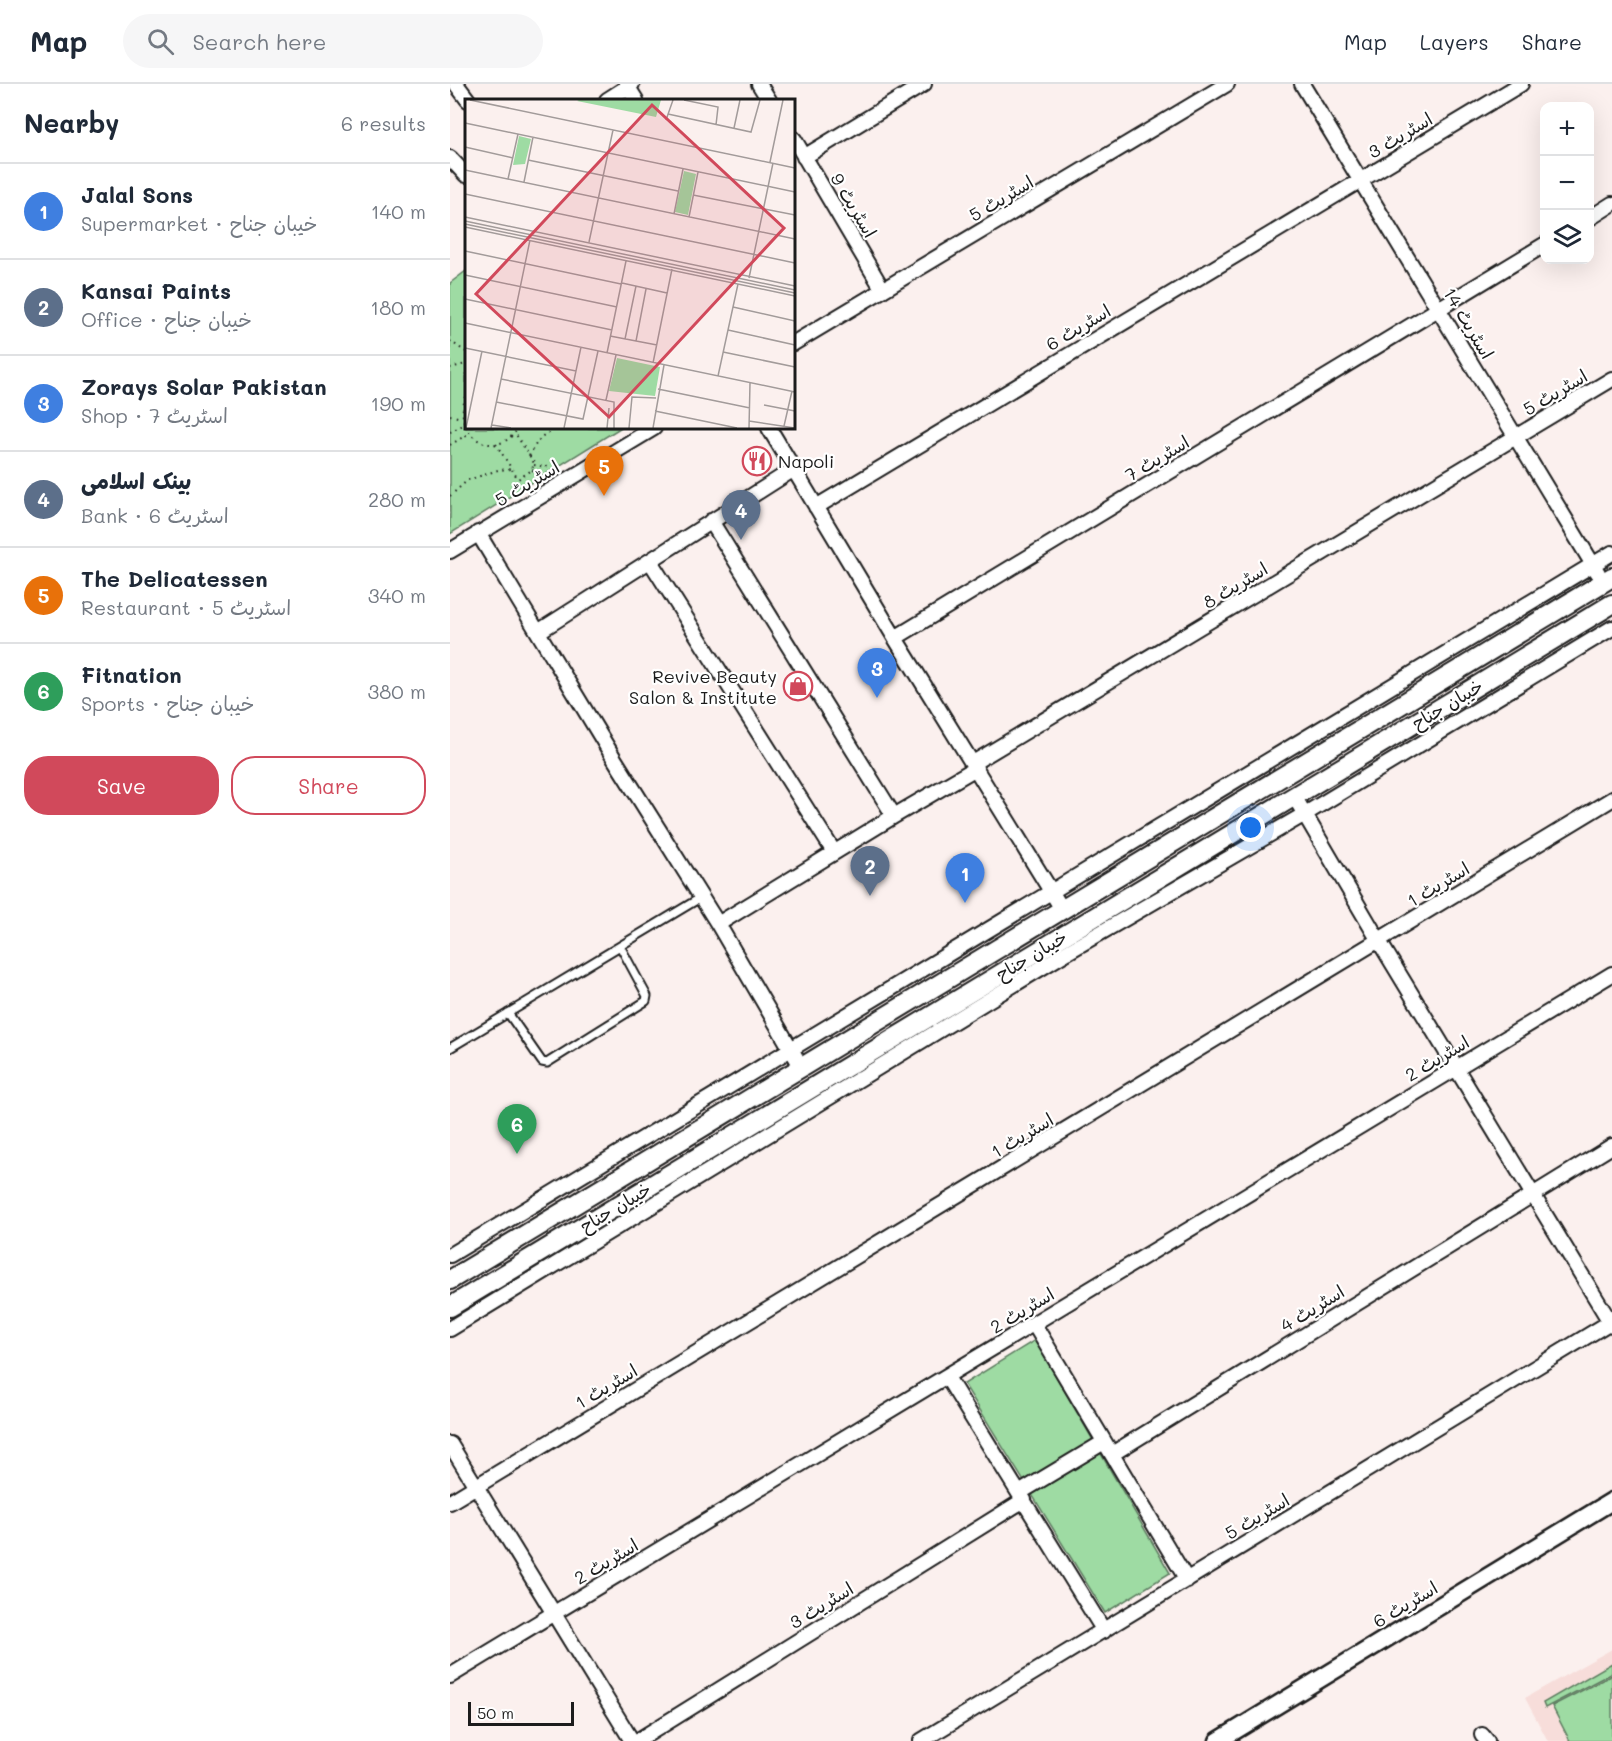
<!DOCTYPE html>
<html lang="en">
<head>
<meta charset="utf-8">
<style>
  :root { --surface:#fff; --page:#f6f6f7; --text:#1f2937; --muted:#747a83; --line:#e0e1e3; --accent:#d1495b }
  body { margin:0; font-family:Mali,"Playpen Sans Arabic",sans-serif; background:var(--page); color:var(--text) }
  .controls { position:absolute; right:18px; top:18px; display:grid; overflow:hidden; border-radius:12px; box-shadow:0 6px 24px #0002 }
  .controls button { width:54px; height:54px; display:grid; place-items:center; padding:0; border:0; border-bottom:2px solid var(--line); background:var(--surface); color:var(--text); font:30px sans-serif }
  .scale { position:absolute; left:18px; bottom:15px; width:106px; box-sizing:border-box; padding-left:6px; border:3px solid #1c1c1c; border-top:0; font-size:16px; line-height:21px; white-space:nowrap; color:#1c1c1c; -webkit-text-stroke:4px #fff; paint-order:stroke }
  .you { position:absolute; left:801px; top:744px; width:21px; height:21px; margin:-15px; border:4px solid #fff; border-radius:50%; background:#1a73e8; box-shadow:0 0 0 9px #1a73e833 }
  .badge { display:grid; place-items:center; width:39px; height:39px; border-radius:50%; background:var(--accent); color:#fff; font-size:20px; font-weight:700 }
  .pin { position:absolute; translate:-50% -50px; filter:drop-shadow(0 2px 3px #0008) }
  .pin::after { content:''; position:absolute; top:32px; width:21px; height:18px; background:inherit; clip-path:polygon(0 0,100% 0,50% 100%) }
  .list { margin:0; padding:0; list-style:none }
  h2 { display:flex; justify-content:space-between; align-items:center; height:78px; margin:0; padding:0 24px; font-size:26px }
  h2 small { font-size:20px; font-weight:400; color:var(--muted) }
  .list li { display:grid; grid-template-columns:39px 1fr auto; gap:18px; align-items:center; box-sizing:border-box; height:96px; padding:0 24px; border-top:2px solid var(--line) }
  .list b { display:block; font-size:22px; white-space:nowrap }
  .list p { margin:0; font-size:20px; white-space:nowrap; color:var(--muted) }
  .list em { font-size:20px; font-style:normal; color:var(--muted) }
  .actions { display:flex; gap:12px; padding:18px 24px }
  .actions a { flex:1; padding:14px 0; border:2px solid var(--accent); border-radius:24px; text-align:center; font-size:21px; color:var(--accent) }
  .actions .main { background:var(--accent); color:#fff }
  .icon { flex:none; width:33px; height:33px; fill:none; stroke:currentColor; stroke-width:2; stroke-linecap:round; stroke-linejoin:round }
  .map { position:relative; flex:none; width:1162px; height:1657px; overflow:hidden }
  header { display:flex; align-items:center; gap:36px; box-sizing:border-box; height:84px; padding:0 30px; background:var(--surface); border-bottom:2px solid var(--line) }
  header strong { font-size:28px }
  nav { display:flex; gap:33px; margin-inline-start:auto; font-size:21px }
  .search { width:420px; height:54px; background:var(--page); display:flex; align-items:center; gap:15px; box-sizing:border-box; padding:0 21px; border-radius:33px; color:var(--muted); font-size:22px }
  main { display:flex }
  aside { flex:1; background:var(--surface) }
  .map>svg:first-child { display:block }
  .built { fill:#f7ddda }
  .green { fill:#9edba3; stroke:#5d7c60; stroke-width:1.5 }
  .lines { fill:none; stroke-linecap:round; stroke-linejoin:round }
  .service-casing { stroke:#1c1c1c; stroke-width:11 }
  .minor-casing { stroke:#1c1c1c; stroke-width:18 }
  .tertiary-casing { stroke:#1c1c1c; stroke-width:21 }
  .secondary-casing { stroke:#1c1c1c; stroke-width:22 }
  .path { stroke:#1c1c1c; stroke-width:2; stroke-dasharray:1.5 4.5; stroke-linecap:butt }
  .service { stroke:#fff; stroke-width:7 }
  .minor { stroke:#fff; stroke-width:14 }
  .tertiary { stroke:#fff; stroke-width:16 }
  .secondary { stroke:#fff; stroke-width:18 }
  .labels { text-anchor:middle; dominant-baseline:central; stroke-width:4.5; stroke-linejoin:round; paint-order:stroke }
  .street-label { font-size:18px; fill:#1c1c1c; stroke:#fff }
  .poi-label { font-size:18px; fill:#1c1c1c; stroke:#fff; text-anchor:start }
  .inset-road { fill:none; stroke:#a29b9a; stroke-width:1.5 }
  .view { fill:#d1495b; fill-opacity:0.15; stroke:#d1495b; stroke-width:3 }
  .inset-edge { fill:none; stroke:#1c1c1c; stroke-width:3 }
</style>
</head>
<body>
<header>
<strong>Map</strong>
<div class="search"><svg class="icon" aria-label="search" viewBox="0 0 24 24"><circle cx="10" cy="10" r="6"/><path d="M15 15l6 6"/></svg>Search here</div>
<nav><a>Map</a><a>Layers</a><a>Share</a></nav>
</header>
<main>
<aside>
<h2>Nearby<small>6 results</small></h2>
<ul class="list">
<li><span class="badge" style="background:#3f7fe0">1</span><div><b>Jalal Sons</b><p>Supermarket · خیبان جناح</p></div><em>140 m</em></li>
<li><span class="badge" style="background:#5c6f8a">2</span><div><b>Kansai Paints</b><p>Office · خیبان جناح</p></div><em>180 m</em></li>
<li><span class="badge" style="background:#3f7fe0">3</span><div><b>Zorays Solar Pakistan</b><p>Shop · اسٹریٹ 7</p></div><em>190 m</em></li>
<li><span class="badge" style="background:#5c6f8a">4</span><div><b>بینک اسلامی</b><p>Bank · اسٹریٹ 6</p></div><em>280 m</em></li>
<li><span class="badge" style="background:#e8710a">5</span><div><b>The Delicatessen</b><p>Restaurant · اسٹریٹ 5</p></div><em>340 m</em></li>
<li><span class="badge" style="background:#2e9e5b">6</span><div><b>Fitnation</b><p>Sports · خیبان جناح</p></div><em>380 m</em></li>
</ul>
<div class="actions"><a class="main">Save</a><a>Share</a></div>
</aside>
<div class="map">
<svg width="1162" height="1657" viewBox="0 0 1162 1657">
  <rect width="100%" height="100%" fill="#fbf0ee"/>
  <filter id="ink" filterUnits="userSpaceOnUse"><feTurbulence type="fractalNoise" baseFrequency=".0167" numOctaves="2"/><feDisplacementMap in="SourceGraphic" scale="12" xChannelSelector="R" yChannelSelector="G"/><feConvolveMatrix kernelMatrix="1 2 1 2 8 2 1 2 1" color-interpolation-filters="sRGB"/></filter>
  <g filter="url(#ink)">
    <!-- built -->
    <path class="built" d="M1162,1565v92h-64l-23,-43z"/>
    <!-- green -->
    <path class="green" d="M16,187v157h154l-170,106v-251z
      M585,1256l135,233 -65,40 -141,-229z
      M1162,1579v10l-67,35 -2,-5z
      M1162,1591v66h-42l-18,-35z"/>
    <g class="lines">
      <!-- service casing -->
      <g class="service-casing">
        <path id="service" d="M58,929l34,49 5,1 99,-62 1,-5 -27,-50
          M0,964l250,-150"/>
      </g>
      <!-- minor casing -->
      <g class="minor-casing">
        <path id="minor" d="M6,0l12,16
          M176,0l10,16
          M309,0l10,16
          M852,0l296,489
          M157,16l25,-16
          M344,55l89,151
          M354,73l120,-73
          M0,74l16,17
          M1140,134l22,-14
          M344,259l433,-259
          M319,344l126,210 167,271
          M366,423l705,-423
          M261,437l183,295
          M28,449l137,227 103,164 84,144
          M0,467l204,-123
          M200,477l184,291
          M88,548l256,-163
          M445,554l649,-393
          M523,679l639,-384
          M844,712l85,145 233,384
          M268,840l176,-108 82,-48
          M0,1171l1162,-702
          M584,1240l153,256
          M0,1245l614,-375 241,-140 307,-186
          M497,1293l157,254
          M0,1360l182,297
          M662,1370l500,-308
          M569,1409l85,-51
          M0,1418l1162,-703
          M0,1592l1162,-702
          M1032,1651l5,6
          M187,1657l387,-241
          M471,1657l691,-420"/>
      </g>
      <!-- tertiary casing -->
      <g class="tertiary-casing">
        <path id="tertiary" d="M768,1657l394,-240"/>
      </g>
      <!-- secondary casing -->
      <g class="secondary-casing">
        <path id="secondary" d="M0,1196l1162,-703
          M0,1223l1162,-703"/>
      </g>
      <!-- path -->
      <path class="path" d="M0,257l16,11
        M0,284l16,-4
        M16,313c-16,37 30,67 52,31
        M0,331l11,3
        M0,348l13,-7
        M46,360l22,35 14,-9 2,-7 -19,-30
        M0,361l18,-11
        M79,372c9,-16 12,-23 31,-28
        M84,381l13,2 5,6
        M82,386l8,4 3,6
        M0,412l18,-16 30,-10 15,-1"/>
      <!-- service -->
      <use href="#service" class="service"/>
      <!-- minor -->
      <use href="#minor" class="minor"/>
      <!-- tertiary -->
      <use href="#tertiary" class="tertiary"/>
      <!-- secondary -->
      <use href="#secondary" class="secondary"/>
    </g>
  </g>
  <!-- icons -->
  <defs>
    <g id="restaurant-ring" transform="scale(1.5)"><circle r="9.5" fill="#fff" stroke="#d1495b" stroke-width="1.5"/><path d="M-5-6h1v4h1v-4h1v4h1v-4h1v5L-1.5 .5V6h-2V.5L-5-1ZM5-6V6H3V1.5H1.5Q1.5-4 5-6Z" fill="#d1495b"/></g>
    <g id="shop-ring" transform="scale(1.5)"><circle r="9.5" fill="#fff" stroke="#d1495b" stroke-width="1.5"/><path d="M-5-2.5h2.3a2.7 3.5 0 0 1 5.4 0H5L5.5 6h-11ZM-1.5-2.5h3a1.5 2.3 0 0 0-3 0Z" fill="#d1495b"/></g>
  </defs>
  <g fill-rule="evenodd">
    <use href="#restaurant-ring" x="307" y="377"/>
    <use href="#shop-ring" x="348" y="602"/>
  </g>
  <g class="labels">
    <!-- street labels -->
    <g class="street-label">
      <text transform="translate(950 51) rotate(-31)">اسٹریٹ 3</text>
      <text transform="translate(551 114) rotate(-31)">اسٹریٹ 5</text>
      <text transform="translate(404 121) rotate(59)">اسٹریٹ 9</text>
      <text transform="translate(1019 239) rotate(59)">اسٹریٹ 14</text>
      <text transform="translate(628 243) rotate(-31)">اسٹریٹ 6</text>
      <text transform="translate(1105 308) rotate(-31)">اسٹریٹ 5</text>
      <text transform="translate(707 374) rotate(-31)">اسٹریٹ 7</text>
      <text transform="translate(77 399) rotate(-31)">اسٹریٹ 5</text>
      <text transform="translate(785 501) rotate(-31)">اسٹریٹ 8</text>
      <text transform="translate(997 620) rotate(-31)">خیبان جناح</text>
      <text transform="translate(988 800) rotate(-31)">اسٹریٹ 1</text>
      <text transform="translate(581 871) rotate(-31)">خیبان جناح</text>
      <text transform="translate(987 974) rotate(-31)">اسٹریٹ 2</text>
      <text transform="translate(572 1051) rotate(-31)">اسٹریٹ 1</text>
      <text transform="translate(165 1123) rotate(-31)">خیبان جناح</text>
      <text transform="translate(862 1224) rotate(-32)">اسٹریٹ 4</text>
      <text transform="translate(572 1226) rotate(-31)">اسٹریٹ 2</text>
      <text transform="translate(156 1302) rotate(-31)">اسٹریٹ 1</text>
      <text transform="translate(807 1432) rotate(-31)">اسٹریٹ 5</text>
      <text transform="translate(156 1477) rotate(-31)">اسٹریٹ 2</text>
      <text transform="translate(955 1520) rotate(-31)">اسٹریٹ 6</text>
      <text transform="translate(371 1521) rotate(-32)">اسٹریٹ 3</text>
    </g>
    <!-- poi labels -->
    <g class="poi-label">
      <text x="328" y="377">Napoli</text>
      <text x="327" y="592" text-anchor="end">Revive Beauty<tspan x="327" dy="21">Salon &amp; Institute</tspan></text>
    </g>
  </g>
  <!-- overview -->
  <g transform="translate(15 15)">
    <rect width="330" height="330" fill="#fbf0ee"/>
    <path d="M196,1l-5,17 -79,-16 2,-1zM54,37l12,3 -6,25 -12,1zM219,72l12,3 -8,41 -13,-3zM152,259l43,9 -5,29 -46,-5z" fill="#9edba3"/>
    <path class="inset-road" d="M5,1l325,68M219,1l34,7 -2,18M203,15l83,18 9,-32M201,21l7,-20M0,24l330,69M269,29l6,-28M0,48l48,11M63,61l150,31M305,63l13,-62M0,71l330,69M43,80l10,-45M59,83l9,-45M0,95l330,69M228,96l102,20M209,115l9,-45M0,118l330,69M224,118l9,-45M0,122l330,69M0,125l330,69M0,128l330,69M124,143l24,-112M0,152l156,33M0,176l152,32M284,179l24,-115M157,184l45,10M0,200l147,31M268,208l62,14M0,224l330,69M263,231l67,15M145,237l47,9M160,240l11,-53M171,242l10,-52M0,249l111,23M258,253l72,15M142,254l19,-92M188,264l19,-94M253,277l20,-92M36,280l113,23v26M193,290l92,19M141,301l10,-45M31,303l87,17 15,-68M299,306l31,6M190,312l82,17M284,322l46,7M27,326l19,3M319,327l8,-35M1,329l16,-77M26,329l39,-188M99,329l17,-81M142,329l2,-20M164,329l3,-31 24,1M188,329l11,-63M284,329l1,-45"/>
    <path class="view" d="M187,6l132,123 -175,189 -133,-123z"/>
    <rect width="330" height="330" class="inset-edge"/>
  </g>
</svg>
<div class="controls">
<button>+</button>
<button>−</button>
<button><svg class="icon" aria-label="layers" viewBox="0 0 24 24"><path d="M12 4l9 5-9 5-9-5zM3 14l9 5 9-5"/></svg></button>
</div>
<div class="scale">50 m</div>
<div class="you"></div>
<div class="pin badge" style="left:515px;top:819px;background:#3f7fe0">1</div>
<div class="pin badge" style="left:420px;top:812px;background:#5c6f8a">2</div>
<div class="pin badge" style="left:427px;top:614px;background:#3f7fe0">3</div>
<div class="pin badge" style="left:291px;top:456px;background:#5c6f8a">4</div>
<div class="pin badge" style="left:154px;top:412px;background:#e8710a">5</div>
<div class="pin badge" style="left:67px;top:1070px;background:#2e9e5b">6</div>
</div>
</main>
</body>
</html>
